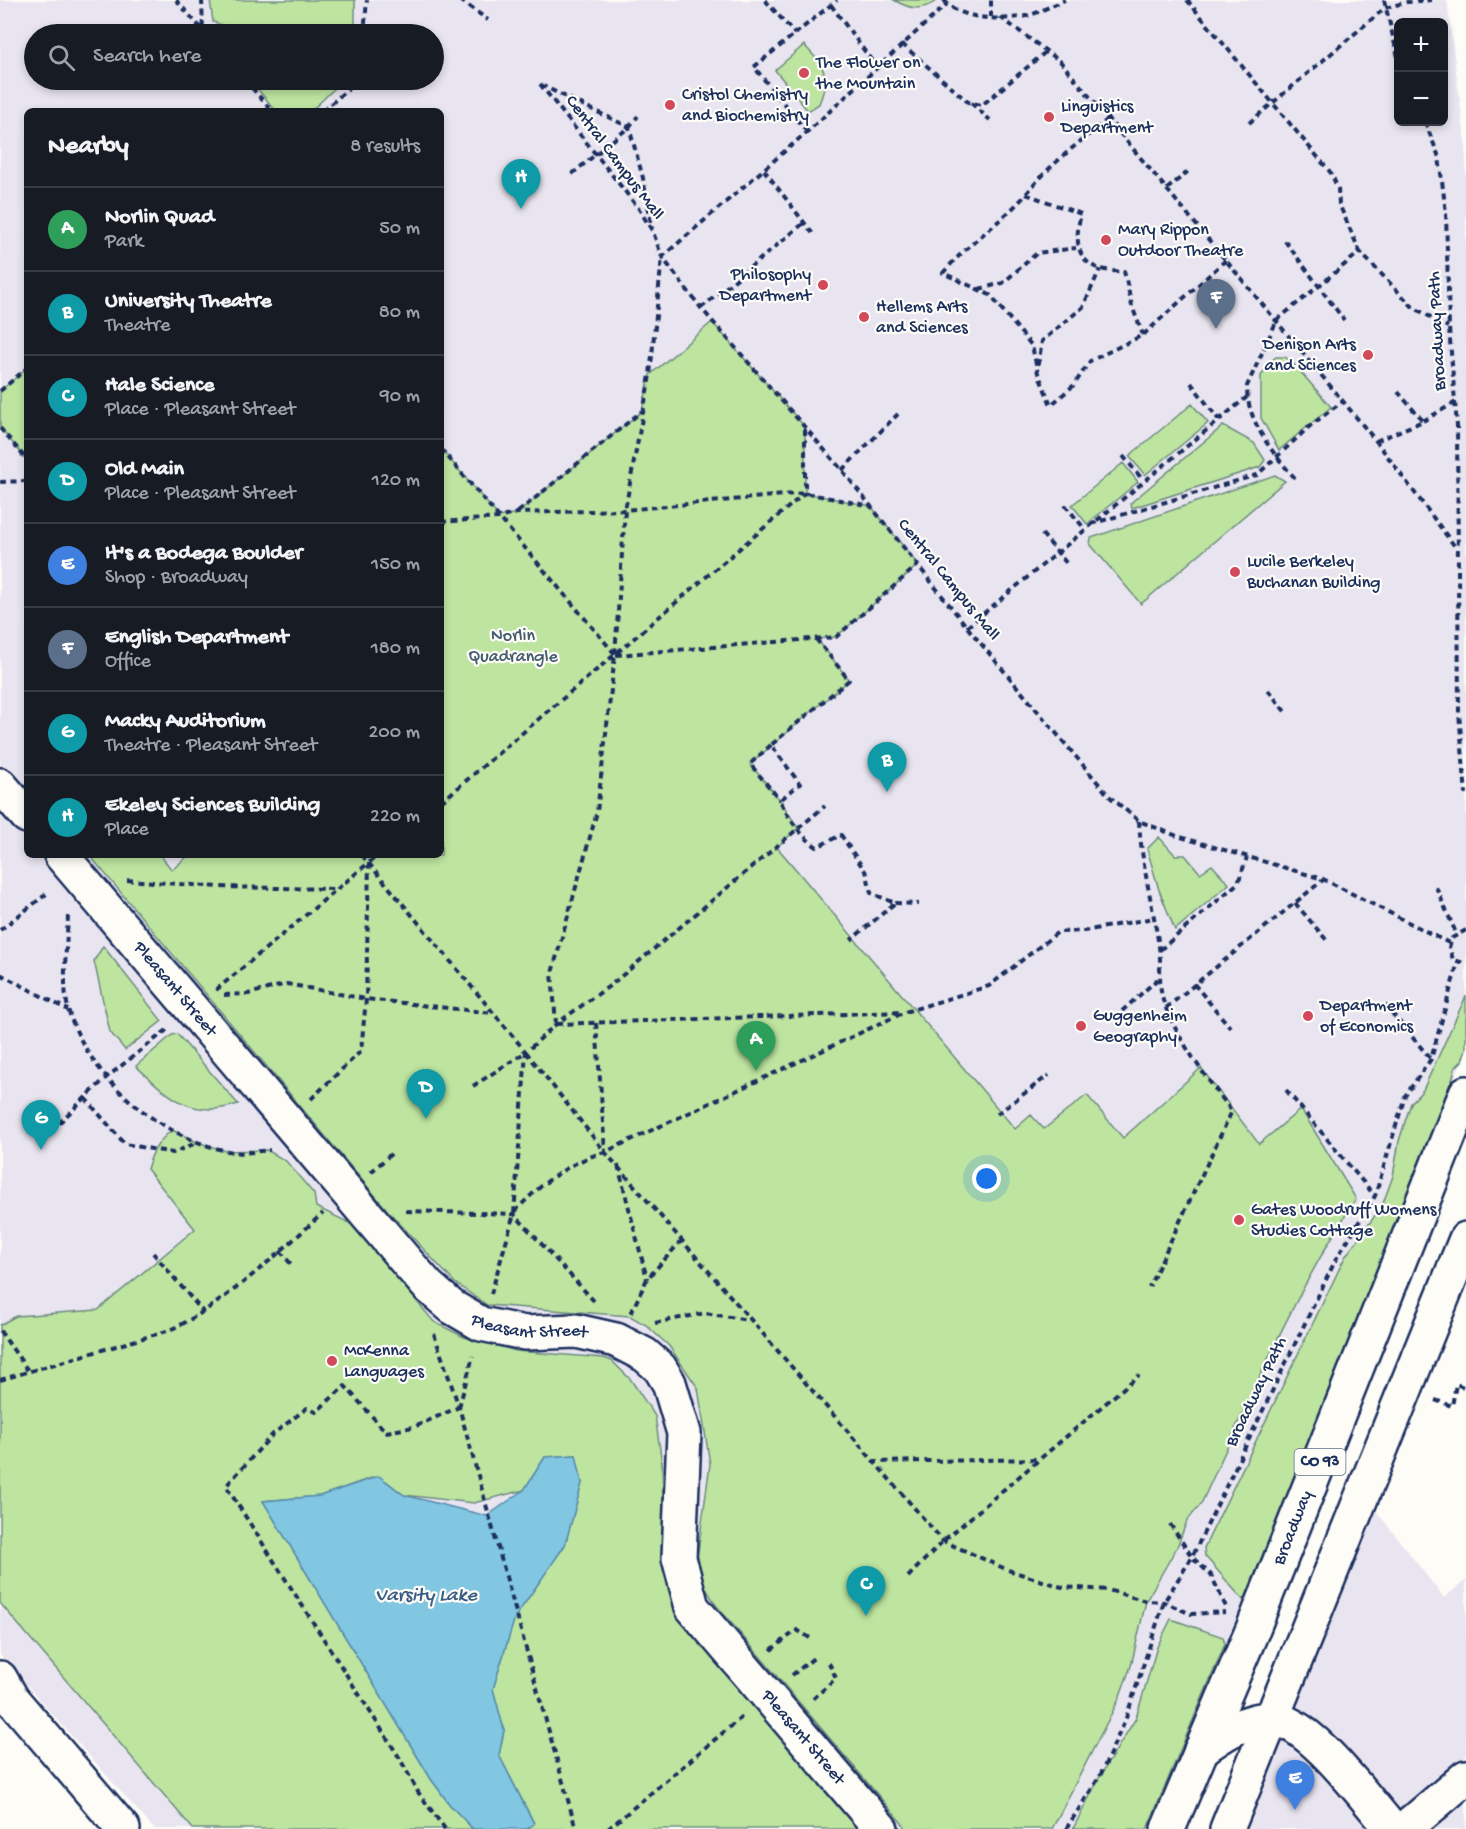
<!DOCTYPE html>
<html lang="en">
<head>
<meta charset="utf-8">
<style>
  :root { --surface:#171b24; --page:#242831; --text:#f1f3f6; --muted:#9ea1a6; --line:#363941; --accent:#d1495b }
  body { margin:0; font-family:"Gochi Hand",sans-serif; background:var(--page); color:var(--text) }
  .controls { position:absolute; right:18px; top:18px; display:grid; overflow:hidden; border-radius:9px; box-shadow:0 3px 9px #0003 }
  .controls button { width:54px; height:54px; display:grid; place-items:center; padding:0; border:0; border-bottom:2px solid var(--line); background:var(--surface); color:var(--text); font:30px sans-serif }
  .you { position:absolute; left:987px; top:1179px; width:21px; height:21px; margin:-15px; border:4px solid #fff; border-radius:50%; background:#1a73e8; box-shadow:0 0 0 9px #1a73e833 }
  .badge { display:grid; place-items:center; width:39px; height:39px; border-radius:50%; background:var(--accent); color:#fff; font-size:20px; font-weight:700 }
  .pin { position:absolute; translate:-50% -50px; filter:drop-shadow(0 2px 3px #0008) }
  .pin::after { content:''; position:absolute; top:32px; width:21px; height:18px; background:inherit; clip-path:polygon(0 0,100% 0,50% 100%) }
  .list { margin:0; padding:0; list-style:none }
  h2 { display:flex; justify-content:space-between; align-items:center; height:78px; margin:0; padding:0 24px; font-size:26px }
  h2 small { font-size:20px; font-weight:400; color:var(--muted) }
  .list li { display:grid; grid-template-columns:39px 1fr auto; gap:18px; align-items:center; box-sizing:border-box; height:84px; padding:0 24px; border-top:2px solid var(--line) }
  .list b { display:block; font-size:22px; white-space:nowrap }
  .list p { margin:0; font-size:20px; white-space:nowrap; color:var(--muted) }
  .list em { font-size:20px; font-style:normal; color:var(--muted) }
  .icon { flex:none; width:33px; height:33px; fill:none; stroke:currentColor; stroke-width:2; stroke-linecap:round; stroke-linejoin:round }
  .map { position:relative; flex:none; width:1466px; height:1829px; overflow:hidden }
  .search { position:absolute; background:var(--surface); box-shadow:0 3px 9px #0003; left:24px; top:24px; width:420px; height:66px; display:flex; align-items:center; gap:15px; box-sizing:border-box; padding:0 21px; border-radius:33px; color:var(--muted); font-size:22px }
  .panel { position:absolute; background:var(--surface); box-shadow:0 3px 9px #0003; left:24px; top:108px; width:420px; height:750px; border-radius:9px }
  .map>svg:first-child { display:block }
  .built { fill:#e9e5f0; fill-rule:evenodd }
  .green { fill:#bde5a0; stroke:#6c8a7f; stroke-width:1.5 }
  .water { fill:#81c7e2; stroke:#588aad; stroke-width:1.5 }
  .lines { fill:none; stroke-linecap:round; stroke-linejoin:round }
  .secondary-casing { stroke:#1b2f5e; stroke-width:38 }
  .primary-casing { stroke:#1b2f5e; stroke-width:38 }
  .path { stroke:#1b2f5e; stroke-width:4; stroke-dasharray:6 4.5; stroke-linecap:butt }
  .secondary { stroke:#fdfcf7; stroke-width:33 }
  .primary { stroke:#fdfcf7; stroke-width:33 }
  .poi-dot { fill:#d1495b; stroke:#fdfcf7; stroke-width:2 }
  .labels { text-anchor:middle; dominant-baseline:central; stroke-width:4.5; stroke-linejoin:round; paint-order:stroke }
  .shield { fill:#fdfcf7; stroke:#5f6c8c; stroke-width:1.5 }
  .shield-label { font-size:16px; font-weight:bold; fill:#1b2f5e }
  .poi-label { font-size:18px; fill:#1b2f5e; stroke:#fdfcf7; text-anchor:start }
  .street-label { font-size:18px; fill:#1b2f5e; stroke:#fdfcf7 }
  .park-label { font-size:18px; fill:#445c6e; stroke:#fdfcf7 }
  .water-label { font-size:20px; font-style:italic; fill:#3a5d86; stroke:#fdfcf7 }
</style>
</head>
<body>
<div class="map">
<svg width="1466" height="1829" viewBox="0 0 1466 1829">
  <rect width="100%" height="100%" fill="#fdfcf7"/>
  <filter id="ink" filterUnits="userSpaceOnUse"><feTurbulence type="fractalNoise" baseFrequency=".0167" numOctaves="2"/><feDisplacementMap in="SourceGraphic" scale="12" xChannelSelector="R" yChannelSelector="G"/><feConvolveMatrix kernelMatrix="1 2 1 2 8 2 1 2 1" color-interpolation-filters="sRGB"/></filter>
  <g filter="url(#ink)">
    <!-- built -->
    <path class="built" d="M0,0h1447l19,148v902l-315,779h-997l-154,-174zM1398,22h46v100h-46zM34,34h400v46h-400zM27,111h414v744h-414z
      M1374,1508l70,90 22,-18v249h-222z"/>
    <!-- green -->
    <path class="green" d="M210,0h145v34h-106l-36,-12z
      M894,0h44c-16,11 -27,10 -44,0z
      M804,45c21,22 27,30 15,59l-11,7 -33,-41z
      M250,80h84l4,5 -27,26h-35z
      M712,322l93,105v66l66,13 47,59 -82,72 -19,2 32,41 -99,84 30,36 18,28 -21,19 238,282 16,-14 13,14 43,-34 36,43 78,-70 58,76 42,-35 55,90c-63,95 -107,202 -155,305l-14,17 -10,26 -31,54 -15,65 -13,35 -66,128h-145l-191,-224 -14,-23 -5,-23 13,-95 -12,-76 -29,-42 -23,-21 -16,-9 -143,-11 -32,-22 -67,-72 -297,-354 3,-2h66l12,15 17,-15h252v-406l58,68 18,-4 125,-102 8,-36z
      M1276,357h9l7,5 39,45 -52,43 -18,-32v-42l9,-14z
      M27,368v92l-27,-32v-37z
      M1192,404l16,19 -63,52 -16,-19z
      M1223,426l31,17 11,17 -5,7 -128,41 -2,-4 4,-4z
      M1123,463l15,19 -51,42 -15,-19z
      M1275,475l10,6 -144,123 -51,-60 1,-6z
      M1159,837l16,18h10l15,18 12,-8 17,19 -54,46 -16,-40 -12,-41z
      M103,946l59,75 -37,29 -15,-18 -16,-71z
      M1466,996v53l-4,12 -7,7 -5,22 -40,101 -166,410 -39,-45 -1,-8 141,-291 37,-51 11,-30 6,-35 12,-38 12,-13z
      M177,1034l61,70c-47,16 -70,-8 -102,-38l36,-31z
      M172,1130l25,12 29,9 41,-1 19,11 28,33 2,13 36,17 82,98 30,15 52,14 88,7 8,3 19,19 24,36 7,47 3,99 10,40 21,35 164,192h-333l7,-6 -35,-68 5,-25 -11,-41 22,-72 50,-72 17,-62 -6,-28 -31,2 -21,33 -50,13 -70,-8 -18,-14 -12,-4 -54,19 -57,5 168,278 19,26 23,24h-280l-193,-226v-278l16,-9 82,-6 97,-81 -48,-60c5,-17 11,-28 25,-39z
      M1171,1619l52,18 2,7 -78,185h-74l27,-53 36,-58 21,-71z"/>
    <!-- water -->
    <path class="water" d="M576,1455l6,28 -17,62 -50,72 -22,72 11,41 -5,25 35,69 -7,5h-54l-23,-24 -19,-26 -168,-278 57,-5 59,-20 25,19 83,21 37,-26 21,-33z"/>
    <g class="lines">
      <!-- secondary casing -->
      <g class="secondary-casing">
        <g id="secondary">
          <path d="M0,785l27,31"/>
          <path id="s1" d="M61,855l345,406 22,25 24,21 29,17 44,9 51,-2 40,9 29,15 15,13 9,15 15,50 -5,125 13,49 189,222"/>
          <path d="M0,1678l12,21 111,130"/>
          <path d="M1201,1750c19,-14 45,-32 71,-31 36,0 96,83 120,110"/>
          <path d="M1405,1829l61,-52"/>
        </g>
      </g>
      <!-- primary casing -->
      <g class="primary-casing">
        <g id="primary">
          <path id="s2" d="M1168,1829l84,-198 214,-538"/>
          <path d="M1227,1829l239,-590"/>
        </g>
      </g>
      <!-- path -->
      <path class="path" d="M176,0l30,34
        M202,0l1,31 13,3
        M460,0l28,20
        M765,0l30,34
        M944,0c16,21 62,21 86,15 12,-4 23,-10 35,-15
        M1187,0l144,173 7,16 1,15 21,48
        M1384,0l14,57
        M831,5l46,63
        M991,17v-17
        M1000,17l60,44 316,380 80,107
        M364,34l3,-34
        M902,44l66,58 14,3 66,-55
        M245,80l27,31
        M540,84l99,125 14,23 9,25 39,51 141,162 125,157 142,169 30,25 38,15 146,43 126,64
        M541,85l88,42 14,51 9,51
        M971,103l19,17
        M323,111l35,-31
        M1108,119c-22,18 -46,36 -66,57 -10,10 -18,22 -28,31 -24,23 -50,41 -71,66l47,22 42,51 6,27 13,32 23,-20 16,-24 53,-26 84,-76
        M1425,122l14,35 7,56 3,115 8,98 2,287 7,81
        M1249,123l136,-115 22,-6 25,-2
        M807,132l-53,-65 83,-67
        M764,170l49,64
        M572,174l57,-47 9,-11
        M1167,189l24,-20
        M1026,194l55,20c-10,38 2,59 43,57l8,35 11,29
        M1285,241l59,79
        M979,289l24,-6 34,-30 39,-5
        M701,308l103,-85
        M1038,365l4,-24 41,-34 17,-38
        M1191,383l28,37
        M0,391l27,-23
        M1423,421l33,-19
        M0,428l27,32
        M1376,441l47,-20 -25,-29
        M441,449l174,205
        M1123,456l20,24
        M842,470l56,-56
        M1295,478c-22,-24 -49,-58 -48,-92l30,-66 83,-68 53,55 35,20
        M0,482l27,-1
        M1065,505l19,23
        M518,512l124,-101
        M441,522l57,-4 19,-5 108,-3 180,-17 66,13
        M1091,524l166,-49 53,-49 33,-25
        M1042,534l26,31
        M967,627l280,-230
        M816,639l33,41 -78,65 29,39 -20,16c8,18 21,36 37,47l24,-12 26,39 4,19 24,10 -44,37
        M616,655l220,-18 82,-72
        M1268,690l19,24
        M771,745l-21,19 30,36
        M441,802l364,-309v-65
        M1139,821c2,42 14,84 20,126 3,21 -2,40 6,59 15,37 42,73 67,105l-83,176
        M362,855l164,197
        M127,880l92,7 117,2
        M1436,887l20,46
        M895,903l24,1
        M1295,903l34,40
        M68,916c-1,28 -7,69 1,96 22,69 94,128 164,140 11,2 25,-1 37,-2
        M0,930l49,-38
        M1466,930l-14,8 -3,10 4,11 13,5
        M1160,950l78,-67 9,-26
        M0,974l68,36
        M1194,984l36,43
        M216,990l162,-135
        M224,995l24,-1 39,-10 79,15 127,14
        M1385,1005l45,53
        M1166,1008l157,-128
        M1122,1011l37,-33
        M596,1023l9,128
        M556,1024l-4,-51 45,-161 18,-157 10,-145 25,-135 12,-118 145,-125 140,-128
        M557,1024l346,-12
        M473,1086l53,-34 79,100 338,389 65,29 54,17 46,3 38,11 18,1 27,12 34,-2
        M1286,1090l88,105
        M85,1098l40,46 48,9 23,-10
        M311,1099l50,-48 5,-52 3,-136
        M997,1114l52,-39
        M59,1123l48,-46 61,-48
        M618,1165l29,114
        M371,1172l21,-19
        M406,1211l108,3 80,87
        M515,1212c23,-27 56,-51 90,-60l300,-140 84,-26 69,-54 26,-1 70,-13
        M280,1251l11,13
        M153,1253l50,59
        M491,1294l23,-80 12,-162 30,-28 56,-40 213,-178
        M631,1313l16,-34 35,-39
        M655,1323l50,-10 43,7
        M0,1331l29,41
        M434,1334l25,73 117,422
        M0,1380l167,-49c51,-21 114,-80 156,-118
        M1435,1400l17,6 4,-22 10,4
        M459,1407l14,-51
        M872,1462l168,-3
        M1170,1524l22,33 19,18 15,32
        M908,1577l35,-36 196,-166
        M771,1650l26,-20 13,8
        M792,1675l23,-18
        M813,1699l23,-21 -7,-15
        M445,1829l-27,-37 -19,-35 -173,-271 47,-52 34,-26 9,4 29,-26 41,46 28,-5 45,-20
        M608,1829l135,-113
        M1066,1829l34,-53 26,-58 38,-116 28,-45 144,-298 39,-63 30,-100 26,-37 27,-97"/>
      <!-- secondary -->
      <use href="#secondary" class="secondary"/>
      <!-- primary -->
      <use href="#primary" class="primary"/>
    </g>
  </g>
  <!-- markers -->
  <g class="poi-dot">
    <circle cx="804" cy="73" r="6"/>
    <circle cx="670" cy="105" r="6"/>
    <circle cx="1049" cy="117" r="6"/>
    <circle cx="1106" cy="240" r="6"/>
    <circle cx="823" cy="285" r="6"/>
    <circle cx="864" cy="317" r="6"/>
    <circle cx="1368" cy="355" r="6"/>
    <circle cx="1235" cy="572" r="6"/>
    <circle cx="1308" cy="1016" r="6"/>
    <circle cx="1081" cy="1026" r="6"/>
    <circle cx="1239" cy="1220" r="6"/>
    <circle cx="332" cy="1361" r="6"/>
  </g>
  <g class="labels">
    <!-- shield labels -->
    <rect class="shield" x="1294.5" y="1449" width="51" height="26" rx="4.5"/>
    <g class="shield-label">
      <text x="1320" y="1462">CO 93</text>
    </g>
    <!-- poi labels -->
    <g class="poi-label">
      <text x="816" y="63">The Flower on<tspan x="816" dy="21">the Mountain</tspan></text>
      <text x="682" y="95">Cristol Chemistry<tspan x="682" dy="21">and Biochemistry</tspan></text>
      <text x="1061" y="107">Linguistics<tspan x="1061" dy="21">Department</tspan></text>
      <text x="1118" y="230">Mary Rippon<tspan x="1118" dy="21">Outdoor Theatre</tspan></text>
      <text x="811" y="275" text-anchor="end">Philosophy<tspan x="811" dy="21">Department</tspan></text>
      <text x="876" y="307">Hellems Arts<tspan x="876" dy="21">and Sciences</tspan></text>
      <text x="1356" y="345" text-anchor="end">Denison Arts<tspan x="1356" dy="21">and Sciences</tspan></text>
      <text x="1247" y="562">Lucile Berkeley<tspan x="1247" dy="21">Buchanan Building</tspan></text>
      <text x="1320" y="1006">Department<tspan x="1320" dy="21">of Economics</tspan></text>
      <text x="1093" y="1016">Guggenheim<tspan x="1093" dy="21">Geography</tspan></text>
      <text x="1251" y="1210">Gates Woodruff Womens<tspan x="1251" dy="21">Studies Cottage</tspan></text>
      <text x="344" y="1351">McKenna<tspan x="344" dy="21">Languages</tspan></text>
    </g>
    <!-- street labels -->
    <g class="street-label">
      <text transform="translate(614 158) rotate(53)">Central Campus Mall</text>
      <text transform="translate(1438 331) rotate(-93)">Broadway Path</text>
      <text transform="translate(948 580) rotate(51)">Central Campus Mall</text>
      <text stroke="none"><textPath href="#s1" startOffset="176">Pleasant Street</textPath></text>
      <text stroke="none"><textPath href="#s1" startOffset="680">Pleasant Street</textPath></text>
      <text transform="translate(1257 1392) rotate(-64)">Broadway Path</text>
      <text stroke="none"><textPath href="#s2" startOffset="326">Broadway</textPath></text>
      <text stroke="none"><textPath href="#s1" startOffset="1238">Pleasant Street</textPath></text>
    </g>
    <!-- park labels -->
    <g class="park-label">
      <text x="513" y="636">Norlin<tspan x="513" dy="21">Quadrangle</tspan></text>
    </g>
    <!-- water labels -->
    <g class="water-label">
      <text x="426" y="1596">Varsity Lake</text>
    </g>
  </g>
</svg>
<div class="controls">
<button>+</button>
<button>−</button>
</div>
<div class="you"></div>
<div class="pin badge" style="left:756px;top:1071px;background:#2e9e5b">A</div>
<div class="pin badge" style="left:887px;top:792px;background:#0f9aa8">B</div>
<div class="pin badge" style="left:866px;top:1616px;background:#0f9aa8">C</div>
<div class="pin badge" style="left:426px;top:1119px;background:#0f9aa8">D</div>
<div class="pin badge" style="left:1295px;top:1810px;background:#3f7fe0">E</div>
<div class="pin badge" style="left:1216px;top:329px;background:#5c6f8a">F</div>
<div class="pin badge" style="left:41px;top:1150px;background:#0f9aa8">G</div>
<div class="pin badge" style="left:521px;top:209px;background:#0f9aa8">H</div>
<div class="search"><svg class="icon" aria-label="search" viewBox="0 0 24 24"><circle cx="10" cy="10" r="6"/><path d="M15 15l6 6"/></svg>Search here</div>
<section class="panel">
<h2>Nearby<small>8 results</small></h2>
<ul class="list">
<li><span class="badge" style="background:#2e9e5b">A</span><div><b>Norlin Quad</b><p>Park</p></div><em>50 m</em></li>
<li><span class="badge" style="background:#0f9aa8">B</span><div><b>University Theatre</b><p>Theatre</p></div><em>80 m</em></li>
<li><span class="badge" style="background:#0f9aa8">C</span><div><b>Hale Science</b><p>Place · Pleasant Street</p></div><em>90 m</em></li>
<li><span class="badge" style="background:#0f9aa8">D</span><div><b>Old Main</b><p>Place · Pleasant Street</p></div><em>120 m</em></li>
<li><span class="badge" style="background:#3f7fe0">E</span><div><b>It's a Bodega Boulder</b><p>Shop · Broadway</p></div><em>150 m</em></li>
<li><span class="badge" style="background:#5c6f8a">F</span><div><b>English Department</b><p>Office</p></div><em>180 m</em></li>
<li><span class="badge" style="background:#0f9aa8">G</span><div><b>Macky Auditorium</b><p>Theatre · Pleasant Street</p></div><em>200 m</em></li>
<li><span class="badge" style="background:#0f9aa8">H</span><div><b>Ekeley Sciences Building</b><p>Place</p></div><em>220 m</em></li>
</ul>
</section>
</div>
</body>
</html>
